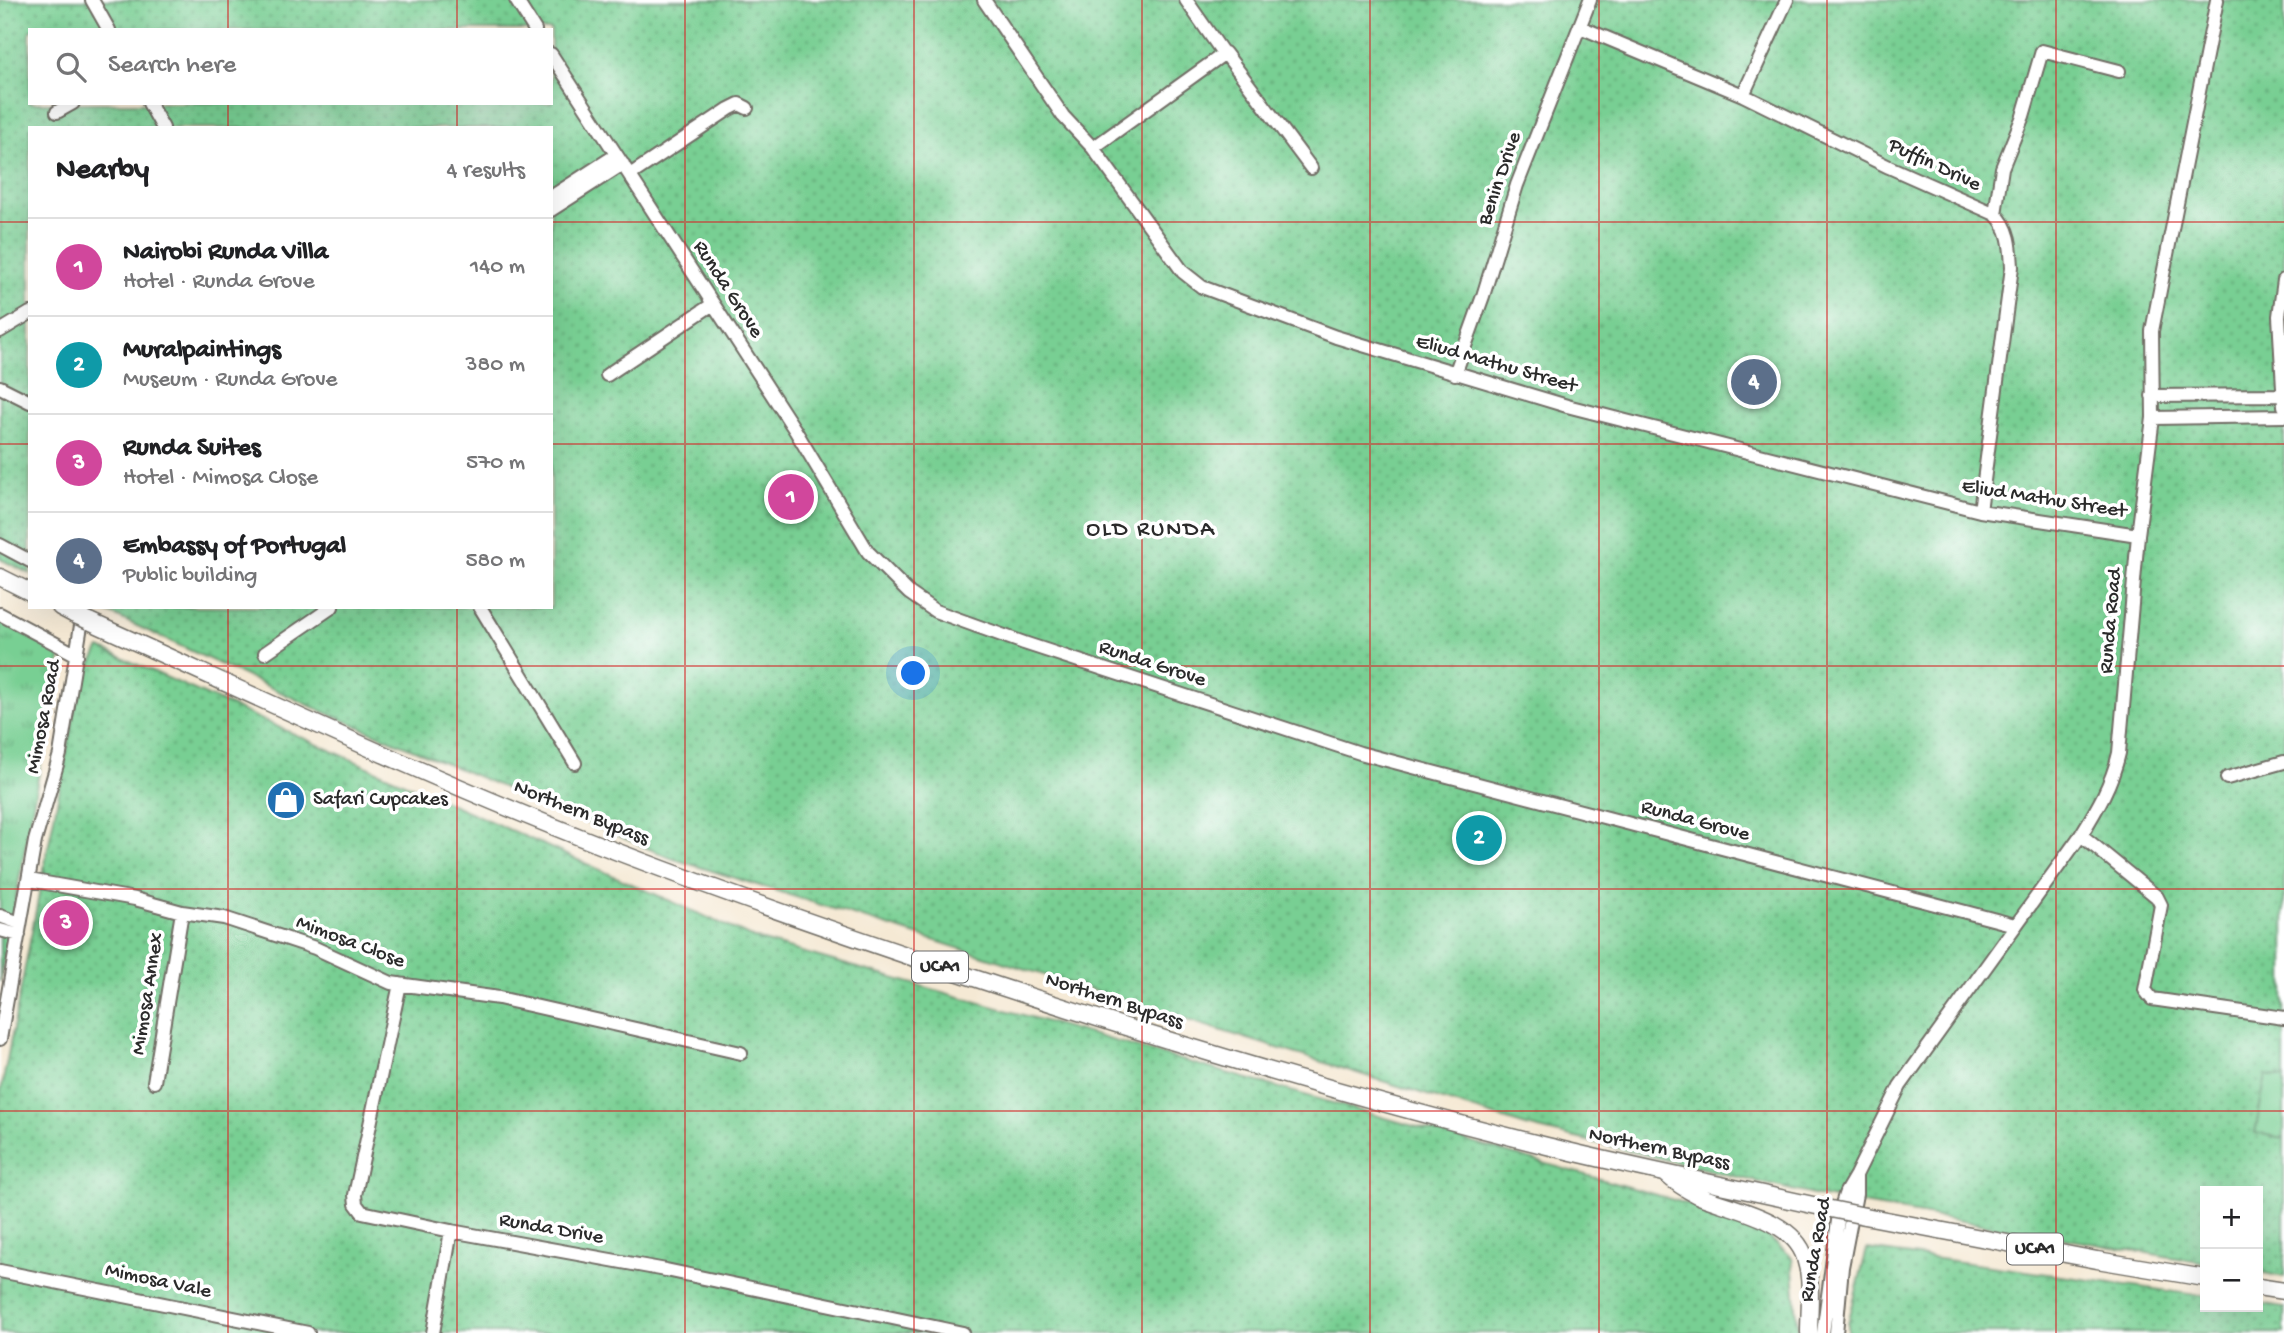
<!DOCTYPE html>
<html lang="en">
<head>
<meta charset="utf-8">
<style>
  :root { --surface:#fff; --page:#f2f2f2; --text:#202124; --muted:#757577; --line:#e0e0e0; --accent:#1f6fb2 }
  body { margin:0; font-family:"Gochi Hand",sans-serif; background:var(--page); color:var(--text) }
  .controls { position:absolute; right:21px; bottom:21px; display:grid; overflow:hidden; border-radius:0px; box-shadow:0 7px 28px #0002 }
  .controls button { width:63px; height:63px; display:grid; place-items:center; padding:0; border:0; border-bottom:2px solid var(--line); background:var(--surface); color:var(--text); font:35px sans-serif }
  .you { position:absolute; left:914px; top:674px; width:24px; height:24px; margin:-18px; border:5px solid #fff; border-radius:50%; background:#1a73e8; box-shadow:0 0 0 10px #1a73e833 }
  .badge { display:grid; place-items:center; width:46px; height:46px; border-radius:50%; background:var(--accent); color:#fff; font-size:23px; font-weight:700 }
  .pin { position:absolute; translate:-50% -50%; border:4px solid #fff; box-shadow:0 2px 7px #0006 }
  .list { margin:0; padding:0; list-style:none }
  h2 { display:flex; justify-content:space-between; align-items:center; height:91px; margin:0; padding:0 28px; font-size:30px }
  h2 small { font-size:23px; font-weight:400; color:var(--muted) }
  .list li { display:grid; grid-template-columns:46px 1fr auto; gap:21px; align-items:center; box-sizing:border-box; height:98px; padding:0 28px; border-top:2px solid var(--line) }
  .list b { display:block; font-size:26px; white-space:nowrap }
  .list p { margin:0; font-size:23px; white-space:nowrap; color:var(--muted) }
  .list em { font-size:23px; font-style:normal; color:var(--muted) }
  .icon { flex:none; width:38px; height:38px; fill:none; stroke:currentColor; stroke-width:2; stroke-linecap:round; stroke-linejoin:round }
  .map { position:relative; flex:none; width:2284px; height:1333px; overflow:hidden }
  .search { position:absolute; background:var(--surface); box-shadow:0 7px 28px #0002; left:28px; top:28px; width:525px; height:77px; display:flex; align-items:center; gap:18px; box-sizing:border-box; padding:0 24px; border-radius:0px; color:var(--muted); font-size:26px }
  .panel { position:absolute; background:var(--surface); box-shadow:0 7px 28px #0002; left:28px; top:126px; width:525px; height:483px; border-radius:0px }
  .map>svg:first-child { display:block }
  .grass { fill:url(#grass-tufts); stroke:#527d5f; stroke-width:2 }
  .park { fill:url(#park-dots); stroke:#527d5f; stroke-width:2; fill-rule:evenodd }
  .pitch { fill:#78cf93; stroke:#527d5f; stroke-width:2 }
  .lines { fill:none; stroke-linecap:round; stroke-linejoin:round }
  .minor-casing { stroke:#726e66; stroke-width:16 }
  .major-casing { stroke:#726e66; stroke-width:19 }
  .minor { stroke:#fff; stroke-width:12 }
  .major { stroke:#fff; stroke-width:16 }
  .major-bridge-casing { stroke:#726e66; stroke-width:19; stroke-linecap:butt }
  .major-bridge { stroke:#fff; stroke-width:16 }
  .grid { fill:none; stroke:#d62828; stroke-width:2; stroke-opacity:0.55 }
  .labels { text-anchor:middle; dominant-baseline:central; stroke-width:7; stroke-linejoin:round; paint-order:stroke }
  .shield { fill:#fff; stroke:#6b6b6b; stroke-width:2 }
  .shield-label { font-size:19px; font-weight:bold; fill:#2b2b2b }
  .street-label { font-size:21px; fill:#2b2b2b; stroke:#fff }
  .poi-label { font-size:21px; fill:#2b2b2b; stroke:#fff; text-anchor:start }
  .neighbourhood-label { font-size:23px; letter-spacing:2px; fill:#2b2b2b; stroke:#fff }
</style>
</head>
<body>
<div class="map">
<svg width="2284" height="1333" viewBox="0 0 2284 1333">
  <defs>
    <pattern id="grass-tufts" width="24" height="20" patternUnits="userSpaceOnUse" patternTransform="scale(1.75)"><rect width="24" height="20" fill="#78cf93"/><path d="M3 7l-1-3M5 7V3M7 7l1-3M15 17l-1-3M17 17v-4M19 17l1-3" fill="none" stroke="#63a878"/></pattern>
    <pattern id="park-dots" width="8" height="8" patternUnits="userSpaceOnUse" patternTransform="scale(1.75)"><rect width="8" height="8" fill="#78cf93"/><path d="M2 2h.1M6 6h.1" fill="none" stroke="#63a878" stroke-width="1.8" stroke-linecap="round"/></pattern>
  </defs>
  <rect width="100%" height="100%" fill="#fff"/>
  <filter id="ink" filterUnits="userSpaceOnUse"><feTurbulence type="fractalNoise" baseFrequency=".0143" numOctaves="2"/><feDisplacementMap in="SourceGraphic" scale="14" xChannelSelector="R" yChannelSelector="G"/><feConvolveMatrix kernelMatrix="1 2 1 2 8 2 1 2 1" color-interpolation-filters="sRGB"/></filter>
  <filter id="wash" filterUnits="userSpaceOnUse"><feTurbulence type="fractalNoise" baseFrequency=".00686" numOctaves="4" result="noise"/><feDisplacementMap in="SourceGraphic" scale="28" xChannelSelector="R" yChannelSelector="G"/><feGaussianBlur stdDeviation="1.57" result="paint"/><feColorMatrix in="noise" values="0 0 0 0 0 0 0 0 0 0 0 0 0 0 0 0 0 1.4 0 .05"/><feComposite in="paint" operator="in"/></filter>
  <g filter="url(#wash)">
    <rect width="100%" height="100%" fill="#f5e9d4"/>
    <!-- grass -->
    <path class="grass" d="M0,621l61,34 -61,327z"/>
    <!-- park -->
    <path class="park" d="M0,0h2284v1277l-26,-5v-81h-53v72l-388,-67 -291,-70 -855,-268 -354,-149 -221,-102h455v-479h-521v446l-30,-15zM30,30h521v73h-521z
      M100,648l656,291 995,283 41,35 6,76h-1798v-237l80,-413z
      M1867,1249l338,47v11h53v-4l26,4v26h-436v-10z"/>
    <!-- pitch -->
    <path class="pitch" d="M2266,1075l18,3v60l-29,-5z"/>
  </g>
  <g filter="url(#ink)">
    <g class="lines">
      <!-- minor casing -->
      <g class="minor-casing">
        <path id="minor" d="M92,0l17,30
          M516,0l19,30
          M984,0l79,116 30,32 90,124 19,15 134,50 231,69 413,105 158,24
          M1186,0l37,53
          M1580,27l163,68 146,72 106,47c15,13 16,34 17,53l-32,244
          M551,54l244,376 73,122 41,41 26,18 89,32 336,110 655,172
          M1743,95l44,-95
          M149,103l14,25
          M57,112l16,-9
          M1093,148l132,-95 86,115
          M630,175l99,-66 10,-5 8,4
          M551,197l65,-42
          M551,210l72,-46
          M1995,214l7,-46 21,-52 19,-65 77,20
          M2284,280l-5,36 5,90
          M0,331l30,-18
          M1455,374l28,-78 34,-111 73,-185
          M607,375l106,-71
          M0,387l30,15
          M2152,396l130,-1
          M2153,418l131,-2
          M0,545l30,16
          M480,607l95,156
          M0,614l77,41
          M265,653l67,-46
          M2227,778l57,-16
          M2081,835l76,62 4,8 -16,85 7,9 132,19
          M29,880l106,19 47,13 42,6 91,30 76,35 108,15 242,55
          M0,916l20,7
          M0,930l19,5
          M400,984l-45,211 1,9 6,8 89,19 215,39 297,63
          M0,1039l35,-198 25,-87 24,-147
          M154,1082l28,-170
          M0,1271l308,62
          M433,1333l18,-102
          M1823,1333l16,-120 7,-21 10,-17 44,-89 181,-251c16,-26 31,-51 38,-82l19,-218 15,-117 -1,-87 65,-331
          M1836,1333l6,-66 14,-73v-18"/>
      </g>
      <!-- major casing -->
      <g class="major-casing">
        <path id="major" d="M0,577l30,15
          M60,607l15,8
          M89,621c171,77 341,158 516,226 121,47 243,89 366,130 190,63 381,121 576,169 92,23 186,41 279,62
          M1666,1174c10,9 19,15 31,21 33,14 96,23 108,63 8,25 4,49 4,75
          M1865,1216l232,44 108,18
          M2258,1287l26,4"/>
      </g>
      <!-- minor -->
      <use href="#minor" class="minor"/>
      <!-- major -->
      <use href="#major" class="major"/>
      <!-- major-bridge casing -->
      <g class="major-bridge-casing">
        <path id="major-bridge" d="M75,615l14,6
          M1826,1208l39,8"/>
      </g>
      <!-- major-bridge -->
      <use href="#major-bridge" class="major-bridge"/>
    </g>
  </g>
  <!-- grid -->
  <path class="grid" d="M228,0v30M457,0v30M685,0v1333M914,0v1333M1142,0v1333M1370,0v1333M1599,0v1333M1827,0v1333M2056,0v1333M228,103v25M457,103v25M0,222h30M551,222h1733M0,444h30M551,444h1733M228,607v726M457,607v726M0,666h2284M0,889h2284M0,1111h2284"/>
  <!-- icons -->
  <defs>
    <g id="shop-disc" transform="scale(2.0125)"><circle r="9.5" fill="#1f6fb2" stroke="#fff"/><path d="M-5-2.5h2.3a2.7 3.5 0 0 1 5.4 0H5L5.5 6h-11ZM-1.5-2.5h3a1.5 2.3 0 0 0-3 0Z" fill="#fff"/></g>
  </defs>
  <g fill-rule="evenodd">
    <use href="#shop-disc" x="286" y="800"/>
  </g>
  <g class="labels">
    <!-- shield labels -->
    <g class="shield">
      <rect x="912" y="951.5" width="56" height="31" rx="5"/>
      <rect x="2007" y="1233.5" width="56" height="31" rx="5"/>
    </g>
    <g class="shield-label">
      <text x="940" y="967">UCA1</text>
      <text x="2035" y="1249">UCA1</text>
    </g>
    <!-- street labels -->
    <g class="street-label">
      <text transform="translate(1934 166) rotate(25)">Puffin Drive</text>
      <text transform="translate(1501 179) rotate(-71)">Benin Drive</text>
      <text transform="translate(727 290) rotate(57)">Runda Grove</text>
      <text transform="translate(1496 365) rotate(16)">Eliud Mathu Street</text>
      <text transform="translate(2044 500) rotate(9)">Eliud Mathu Street</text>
      <text transform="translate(2112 621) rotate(-85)">Runda Road</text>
      <text transform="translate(1152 665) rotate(18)">Runda Grove</text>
      <text transform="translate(45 717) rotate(-79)">Mimosa Road</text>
      <text transform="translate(581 814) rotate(22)">Northern Bypass</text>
      <text transform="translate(1695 822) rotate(15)">Runda Grove</text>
      <text transform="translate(350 943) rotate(21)">Mimosa Close</text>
      <text transform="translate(149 994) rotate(-81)">Mimosa Annex</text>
      <text transform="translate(1114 1002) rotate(18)">Northern Bypass</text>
      <text transform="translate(1659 1150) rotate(12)">Northern Bypass</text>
      <text transform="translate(551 1230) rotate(10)">Runda Drive</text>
      <text transform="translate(1817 1250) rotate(-80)">Runda Road</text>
      <text transform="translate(158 1282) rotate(12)">Mimosa Vale</text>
    </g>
    <!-- poi labels -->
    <g class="poi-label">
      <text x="313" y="800">Safari Cupcakes</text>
    </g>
    <!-- neighbourhood labels -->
    <g class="neighbourhood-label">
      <text x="1151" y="530">OLD RUNDA</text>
    </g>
  </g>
</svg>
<div class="controls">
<button>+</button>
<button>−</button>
</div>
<div class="you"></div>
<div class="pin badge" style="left:791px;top:497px;background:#d1479c">1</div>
<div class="pin badge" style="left:1479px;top:838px;background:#0f9aa8">2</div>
<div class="pin badge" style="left:66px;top:923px;background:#d1479c">3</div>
<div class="pin badge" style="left:1754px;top:382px;background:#5c6f8a">4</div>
<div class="search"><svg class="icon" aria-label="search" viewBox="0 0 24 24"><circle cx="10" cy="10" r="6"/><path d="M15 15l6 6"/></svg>Search here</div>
<section class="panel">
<h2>Nearby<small>4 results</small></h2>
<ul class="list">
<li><span class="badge" style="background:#d1479c">1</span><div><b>Nairobi Runda Villa</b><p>Hotel · Runda Grove</p></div><em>140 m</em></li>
<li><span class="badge" style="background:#0f9aa8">2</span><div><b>Muralpaintings</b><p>Museum · Runda Grove</p></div><em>380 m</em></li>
<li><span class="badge" style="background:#d1479c">3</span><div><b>Runda Suites</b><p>Hotel · Mimosa Close</p></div><em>570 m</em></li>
<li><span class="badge" style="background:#5c6f8a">4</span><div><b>Embassy of Portugal</b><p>Public building</p></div><em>580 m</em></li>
</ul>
</section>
</div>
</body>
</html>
